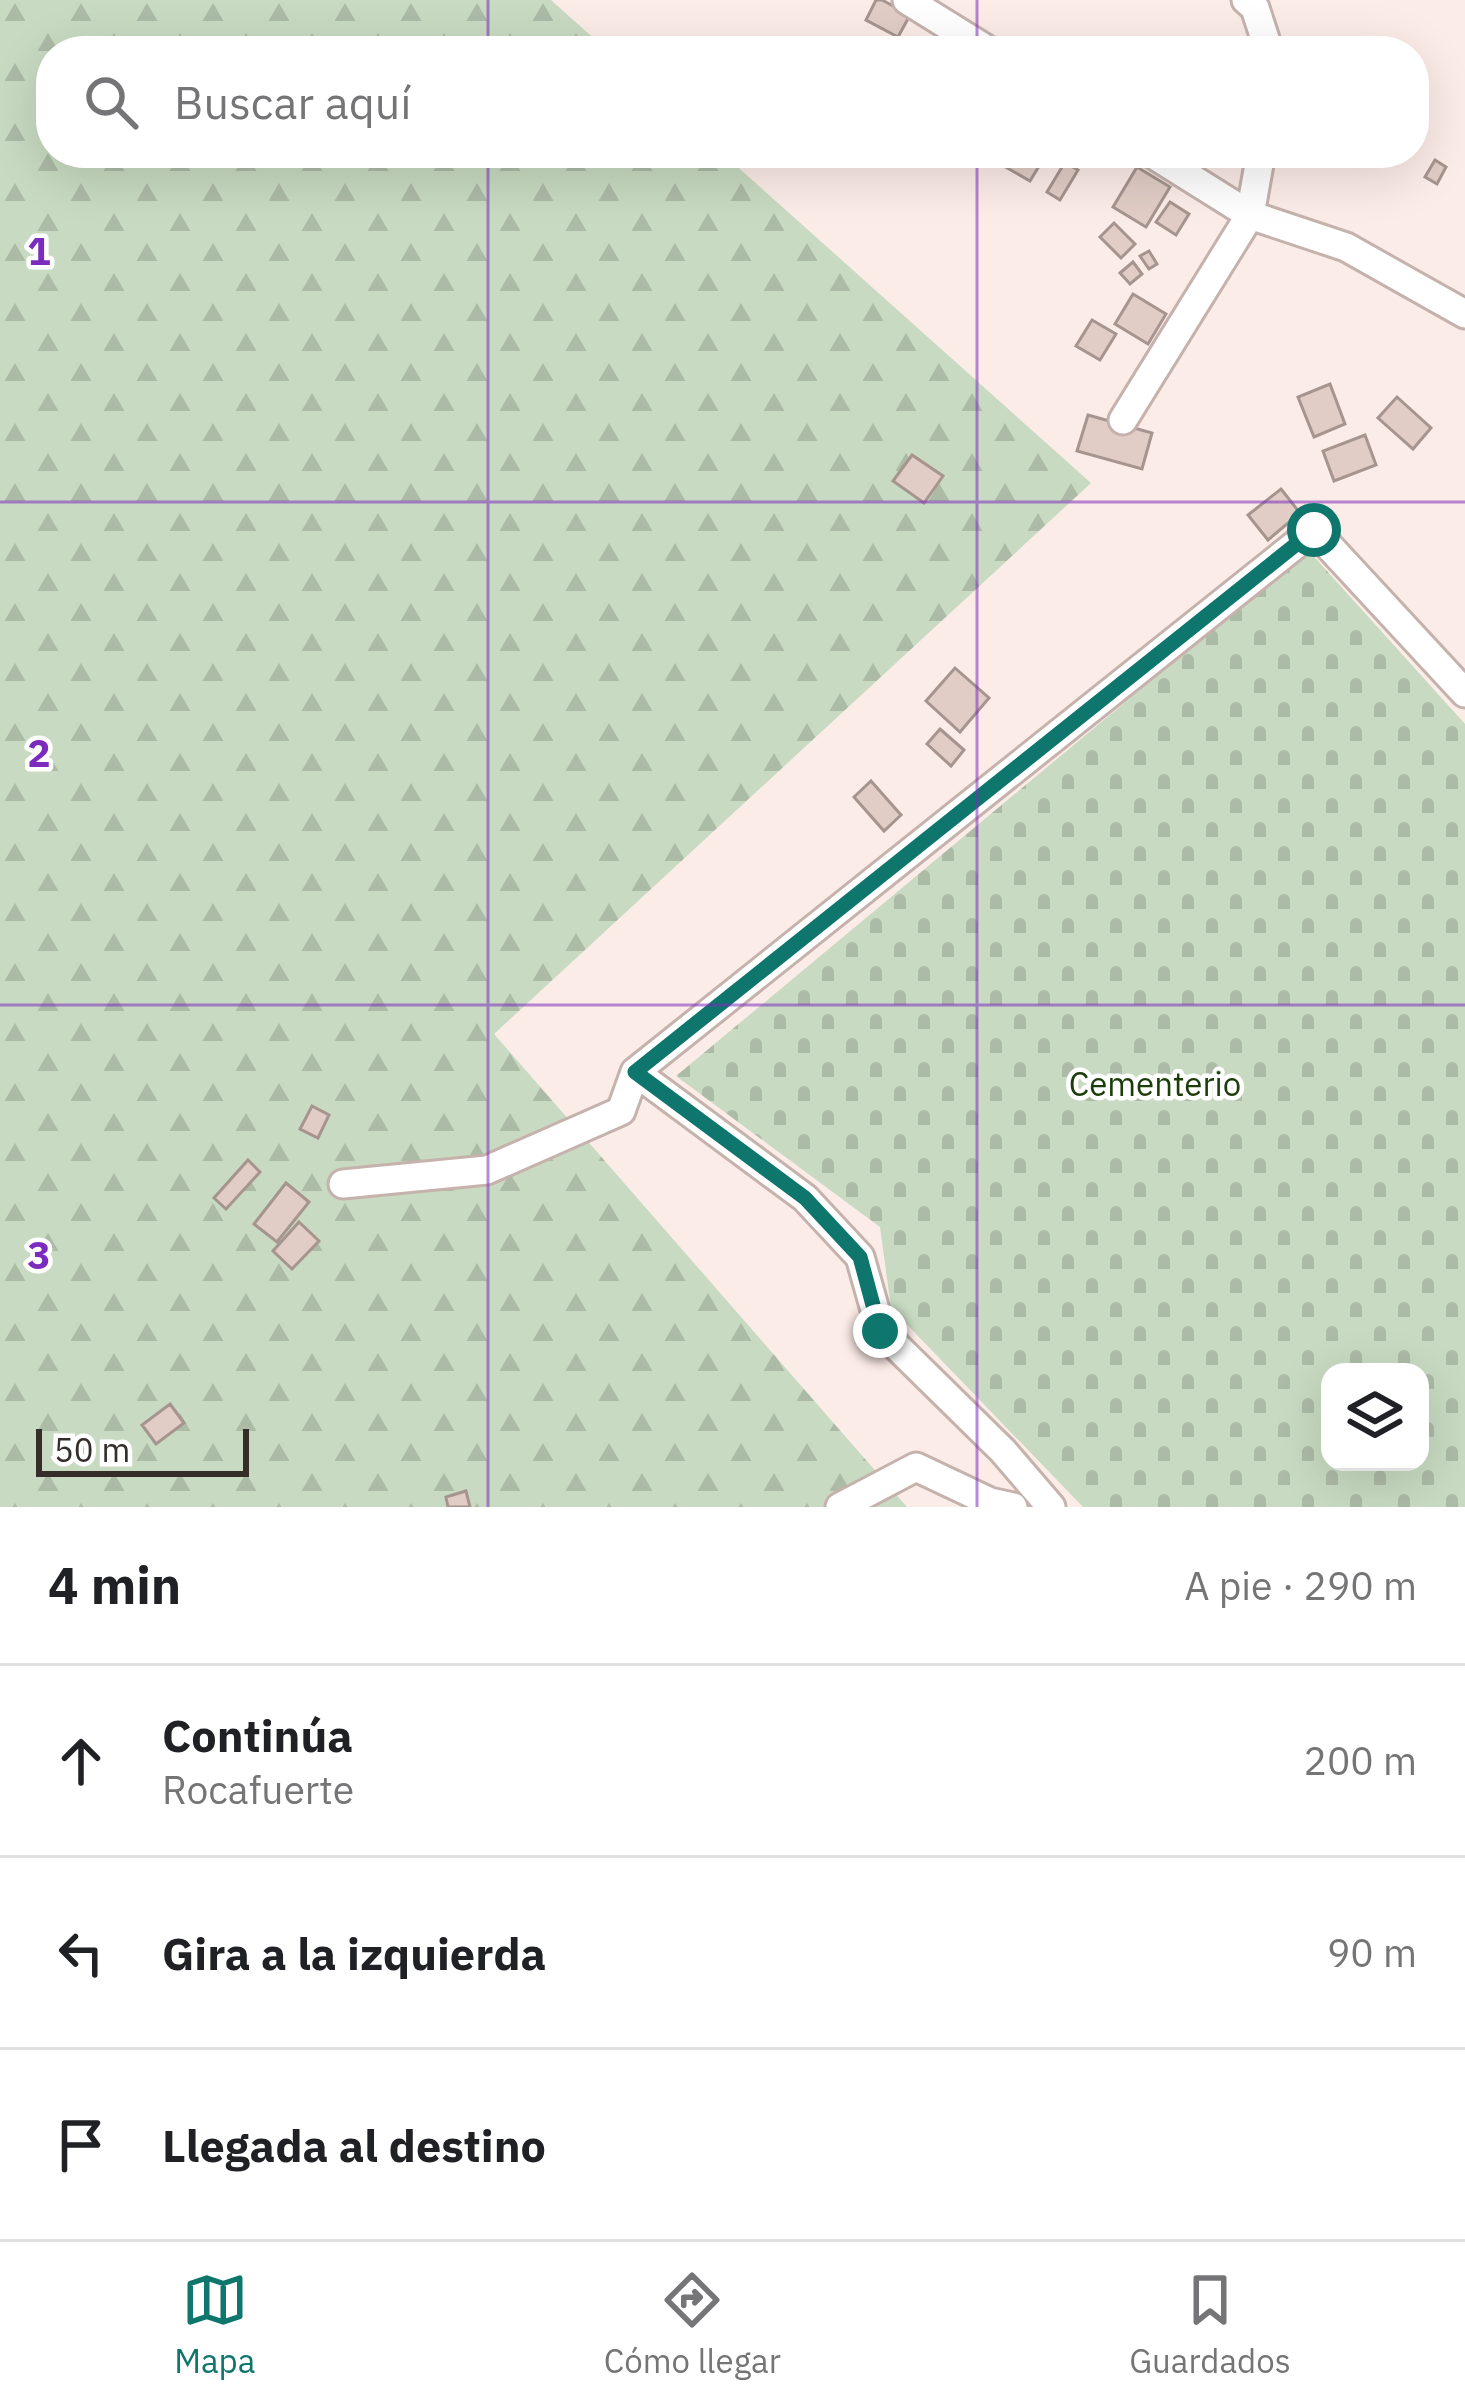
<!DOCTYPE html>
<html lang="es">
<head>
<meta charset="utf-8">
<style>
  :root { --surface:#fff; --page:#f2f2f2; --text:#202124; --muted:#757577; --line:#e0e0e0; --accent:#0f766e }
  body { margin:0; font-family:"IBM Plex Sans",sans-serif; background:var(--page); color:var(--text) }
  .controls { position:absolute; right:36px; bottom:36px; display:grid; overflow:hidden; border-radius:24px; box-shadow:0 12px 48px #0002 }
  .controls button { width:108px; height:108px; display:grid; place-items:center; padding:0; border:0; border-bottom:3px solid var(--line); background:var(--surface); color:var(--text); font:60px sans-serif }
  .scale { position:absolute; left:36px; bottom:30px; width:213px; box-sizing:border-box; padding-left:12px; border:6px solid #342d2a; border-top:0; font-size:33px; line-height:42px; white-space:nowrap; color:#342d2a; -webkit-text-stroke:9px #fff; paint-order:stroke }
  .stop { position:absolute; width:36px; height:36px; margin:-27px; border:9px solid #0f766e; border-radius:50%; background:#fff }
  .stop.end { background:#0f766e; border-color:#fff; box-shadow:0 3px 12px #0008 }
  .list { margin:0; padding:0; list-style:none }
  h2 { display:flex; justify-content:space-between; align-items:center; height:156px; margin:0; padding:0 48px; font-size:51px }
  h2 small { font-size:39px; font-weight:400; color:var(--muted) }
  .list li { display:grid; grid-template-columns:78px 1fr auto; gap:36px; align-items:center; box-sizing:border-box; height:192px; padding:0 48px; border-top:3px solid var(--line) }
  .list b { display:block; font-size:45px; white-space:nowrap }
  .list p { margin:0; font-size:39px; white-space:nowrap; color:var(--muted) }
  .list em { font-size:39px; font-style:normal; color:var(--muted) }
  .icon { flex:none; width:66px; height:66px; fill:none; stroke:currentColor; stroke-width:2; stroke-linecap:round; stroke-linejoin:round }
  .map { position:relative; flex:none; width:1465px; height:1507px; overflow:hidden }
  .search { position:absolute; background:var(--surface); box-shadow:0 12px 48px #0002; left:36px; right:36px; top:36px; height:132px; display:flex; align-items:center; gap:30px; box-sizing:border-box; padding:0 42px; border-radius:48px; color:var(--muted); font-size:45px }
  .sheet { height:732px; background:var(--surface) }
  nav { display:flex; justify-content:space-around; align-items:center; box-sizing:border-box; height:168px; border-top:3px solid var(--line); background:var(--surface); font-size:33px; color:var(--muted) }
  nav a { display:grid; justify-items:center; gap:6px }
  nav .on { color:var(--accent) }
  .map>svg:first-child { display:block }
  .forest { fill:url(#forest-firs) }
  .cemetery { fill:url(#cemetery-stones); fill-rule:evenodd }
  .building { fill:#e1cdc6; stroke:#a6948e; stroke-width:3 }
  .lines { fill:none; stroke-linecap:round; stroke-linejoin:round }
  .minor-casing { stroke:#c5b2ac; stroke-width:33 }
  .minor { stroke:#fff; stroke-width:27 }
  .route { stroke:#0f766e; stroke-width:15 }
  .grid { fill:none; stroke:#7b2cbf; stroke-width:3; stroke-opacity:0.55 }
  .labels { text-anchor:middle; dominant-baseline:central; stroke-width:9; stroke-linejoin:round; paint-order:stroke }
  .park-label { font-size:33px; fill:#1b3d0a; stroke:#fff }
  .grid-label { font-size:39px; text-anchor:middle; font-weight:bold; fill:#7b2cbf; stroke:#fff; stroke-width:9; stroke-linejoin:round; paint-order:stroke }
</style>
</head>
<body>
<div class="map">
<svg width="1465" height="1507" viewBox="0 0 1465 1507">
  <defs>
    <pattern id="forest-firs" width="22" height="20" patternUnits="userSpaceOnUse" patternTransform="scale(3)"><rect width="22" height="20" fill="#c8dac1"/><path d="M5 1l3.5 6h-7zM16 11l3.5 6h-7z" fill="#acbba6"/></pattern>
    <pattern id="cemetery-stones" width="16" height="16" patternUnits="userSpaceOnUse" patternTransform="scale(3)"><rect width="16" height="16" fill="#c8dac1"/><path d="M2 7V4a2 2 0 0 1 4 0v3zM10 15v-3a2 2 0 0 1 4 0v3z" fill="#acbba6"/></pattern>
  </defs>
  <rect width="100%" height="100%" fill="#fcece7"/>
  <!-- forest -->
  <path class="forest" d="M0,0h551l57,51h-557v102h671l369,330 -597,551 413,473h-907z"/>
  <!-- cemetery -->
  <path class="cemetery" d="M1308,550l157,174v783h-382l-192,-199 -11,-81 -204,-151zM1330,1372h90v90h-90z"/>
  <!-- building -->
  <path class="building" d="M876,0h6l28,15 -12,22 -32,-17z
    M939,32l25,19h-36z
    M1009,153h38l-17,28 -28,-16z
    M1435,160l11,7 -9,17 -12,-7z
    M1065,162l13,8 -18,30 -13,-8z
    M1137,167l33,20 -24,40 -33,-20z
    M1170,202l19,12 -13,21 -20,-13z
    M1114,223l21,21 -14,14 -21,-21z
    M1149,251l8,13 -8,5 -9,-13z
    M1133,262l9,12 -12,10 -10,-11z
    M1133,294l33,20 -18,30 -33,-20z
    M1092,320l24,14 -16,26 -24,-14z
    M1330,384l15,40 -31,13 -16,-40z
    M1397,397l34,31 -18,21 -35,-31z
    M1088,415l64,18 -10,36 -65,-18z
    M1365,435l11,30 -42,16 -11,-30z
    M912,455l31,21 -19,27 -31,-22z
    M1281,489l19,24 -32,27 -20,-25z
    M955,668l34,30 -29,34 -34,-31z
    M940,729l24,21 -13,16 -24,-22z
    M871,781l30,34 -17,16 -30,-34z
    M312,1106l17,9 -11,23 -18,-9z
    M248,1160l12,12 -34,37 -12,-11z
    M286,1183l23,19 -32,40 -23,-18z
    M299,1222l20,19 -27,28 -19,-18z
    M170,1404l14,19 -28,21 -14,-19z
    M466,1491l4,16h-22l-2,-10z"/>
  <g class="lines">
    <!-- minor casing -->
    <g class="minor-casing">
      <path id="minor" d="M907,0l82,51
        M1246,0l9,8 14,43
        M1151,153l99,62 96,32 119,67
        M1123,420l127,-205 11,-62
        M635,1072l679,-542 151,163
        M635,1072l170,126 55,59 21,74 122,120 48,56
        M343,1184l144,-14 134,-59 14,-39
        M840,1507l76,-40 74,35 23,5"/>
    </g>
    <!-- minor -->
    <use href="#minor" class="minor"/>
  </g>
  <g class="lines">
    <!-- route -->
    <path class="route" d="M880,1331l-20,-74 -55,-59 -170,-126 679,-542"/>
  </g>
  <!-- grid -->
  <path class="grid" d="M488,0v51M977,0v51M488,153v1354M977,153v1354M0,502h1465M0,1005h1465"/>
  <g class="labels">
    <!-- park labels -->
    <g class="park-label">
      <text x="1155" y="1083">Cementerio</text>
    </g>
  </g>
  <g class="grid-label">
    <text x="39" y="265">1</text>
    <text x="39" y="767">2</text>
    <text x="39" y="1269">3</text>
  </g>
</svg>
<div class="controls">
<button><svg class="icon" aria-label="layers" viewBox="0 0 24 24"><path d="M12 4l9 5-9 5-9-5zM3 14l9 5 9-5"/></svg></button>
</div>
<div class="scale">50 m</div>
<div class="stop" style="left:1314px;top:530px"></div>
<div class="stop end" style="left:880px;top:1331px"></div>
<div class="search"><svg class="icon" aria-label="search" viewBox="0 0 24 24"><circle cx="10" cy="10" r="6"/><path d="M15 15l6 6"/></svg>Buscar aquí</div>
</div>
<section class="sheet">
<h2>4 min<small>A pie · 290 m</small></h2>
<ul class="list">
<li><svg class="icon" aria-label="ahead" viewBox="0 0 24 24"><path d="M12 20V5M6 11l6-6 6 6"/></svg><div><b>Continúa</b><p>Rocafuerte</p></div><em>200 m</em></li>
<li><svg class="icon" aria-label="left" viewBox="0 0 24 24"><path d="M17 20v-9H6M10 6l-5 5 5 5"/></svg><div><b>Gira a la izquierda</b></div><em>90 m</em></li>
<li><svg class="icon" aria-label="arrive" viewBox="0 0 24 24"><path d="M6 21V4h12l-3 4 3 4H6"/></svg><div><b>Llegada al destino</b></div></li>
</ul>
</section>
<nav>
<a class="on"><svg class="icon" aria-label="map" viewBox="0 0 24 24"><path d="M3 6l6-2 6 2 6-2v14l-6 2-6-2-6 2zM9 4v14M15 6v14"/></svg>Mapa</a>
<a><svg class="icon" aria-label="directions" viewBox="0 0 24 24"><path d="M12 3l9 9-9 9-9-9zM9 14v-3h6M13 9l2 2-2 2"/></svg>Cómo llegar</a>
<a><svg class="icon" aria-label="saved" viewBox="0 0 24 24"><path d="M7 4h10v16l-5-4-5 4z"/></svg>Guardados</a>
</nav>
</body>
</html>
